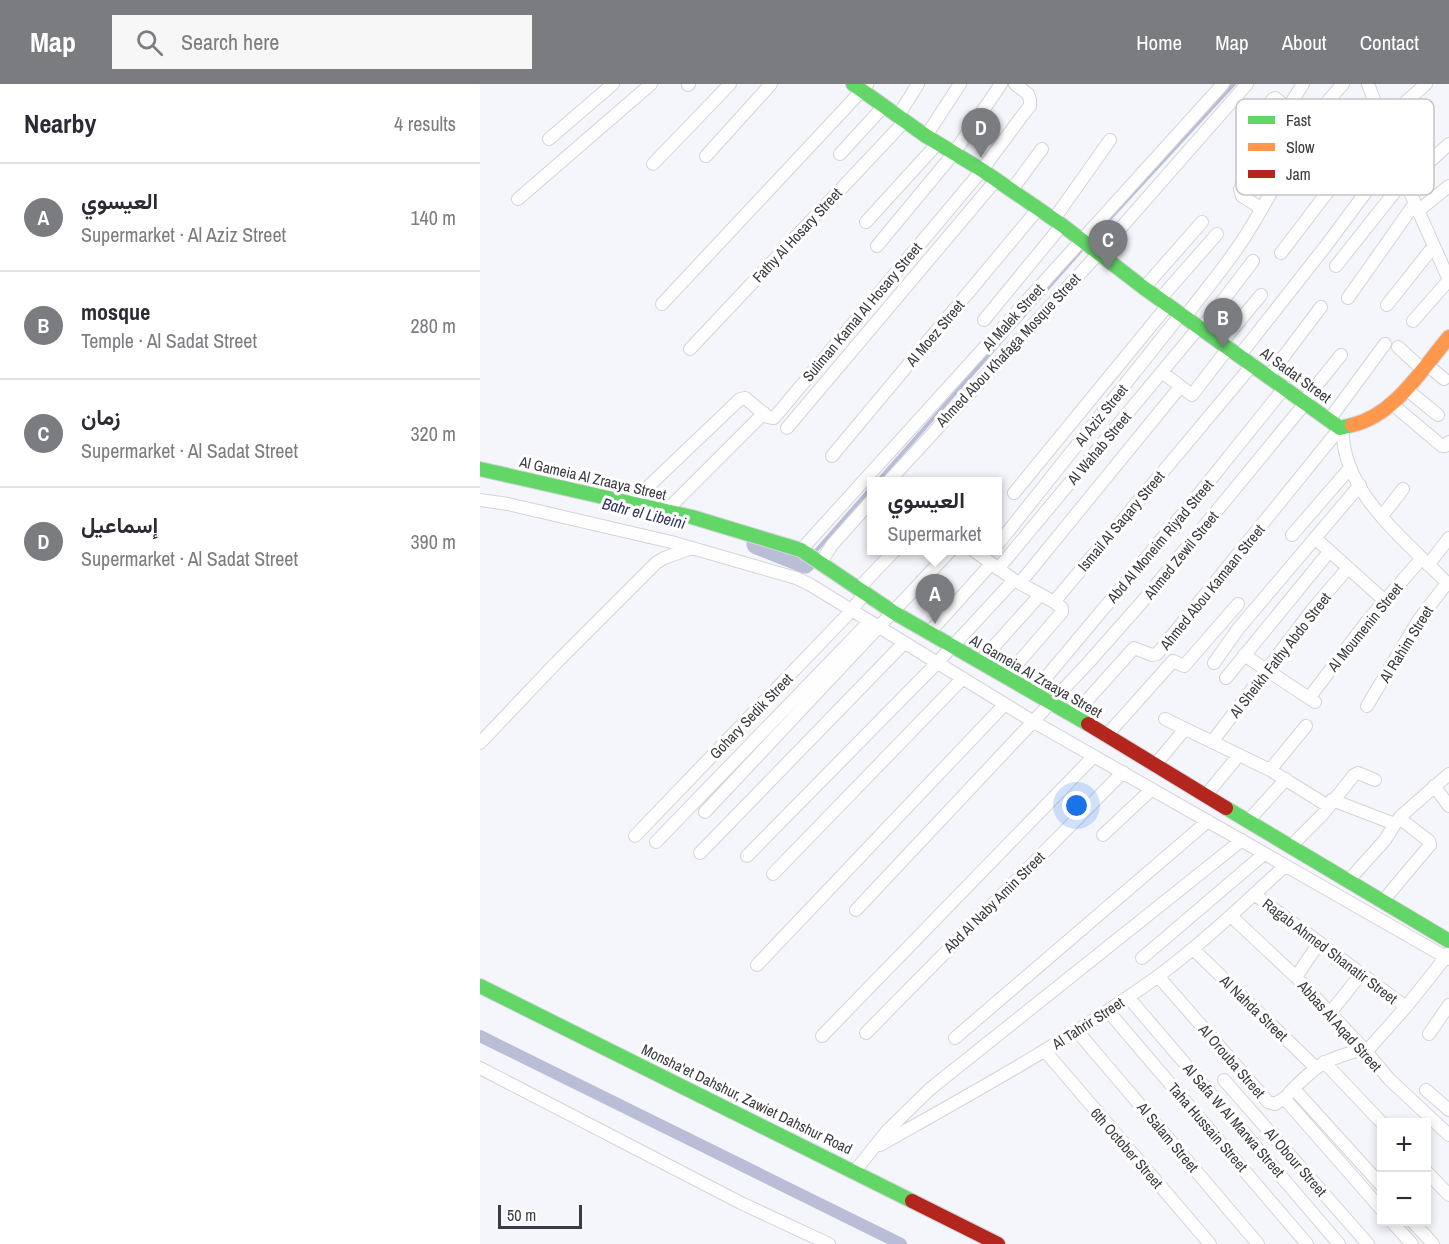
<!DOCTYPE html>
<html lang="en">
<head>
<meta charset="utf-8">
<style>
  :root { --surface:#fff; --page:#f7f7f7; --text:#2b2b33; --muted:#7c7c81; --line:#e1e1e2; --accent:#7b7c80 }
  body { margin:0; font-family:"Archivo Narrow",Vazirmatn,sans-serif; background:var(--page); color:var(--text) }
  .controls { position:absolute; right:18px; bottom:18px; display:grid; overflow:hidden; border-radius:0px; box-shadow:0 3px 9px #0003 }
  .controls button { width:54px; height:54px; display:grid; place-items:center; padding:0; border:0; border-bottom:2px solid var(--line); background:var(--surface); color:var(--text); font:30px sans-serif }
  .scale { position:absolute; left:18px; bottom:15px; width:84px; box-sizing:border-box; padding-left:6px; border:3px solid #3a3b3e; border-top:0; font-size:16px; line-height:21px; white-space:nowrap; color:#3a3b3e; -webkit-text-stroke:4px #fff; paint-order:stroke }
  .you { position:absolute; left:597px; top:722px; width:21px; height:21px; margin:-15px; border:4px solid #fff; border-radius:50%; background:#1a73e8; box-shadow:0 0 0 9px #1a73e833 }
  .badge { display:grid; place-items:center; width:39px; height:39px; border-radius:50%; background:var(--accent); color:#fff; font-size:20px; font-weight:700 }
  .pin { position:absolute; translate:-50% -50px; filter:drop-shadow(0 2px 3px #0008) }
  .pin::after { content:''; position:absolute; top:32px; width:21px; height:18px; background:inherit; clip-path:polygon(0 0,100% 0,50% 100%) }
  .popup { position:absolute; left:387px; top:393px; width:135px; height:78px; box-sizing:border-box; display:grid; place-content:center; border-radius:0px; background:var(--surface); filter:drop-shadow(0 2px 4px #0005); font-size:20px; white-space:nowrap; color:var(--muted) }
  .popup b { font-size:22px; color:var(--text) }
  .popup::after { content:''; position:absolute; left:50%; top:100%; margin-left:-12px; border:12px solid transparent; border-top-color:var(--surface) }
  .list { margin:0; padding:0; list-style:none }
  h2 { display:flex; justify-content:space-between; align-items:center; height:78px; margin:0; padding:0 24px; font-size:26px }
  h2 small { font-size:20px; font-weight:400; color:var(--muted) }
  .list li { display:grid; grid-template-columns:39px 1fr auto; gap:18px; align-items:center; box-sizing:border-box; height:108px; padding:0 24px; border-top:2px solid var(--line) }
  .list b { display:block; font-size:22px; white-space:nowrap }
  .list p { margin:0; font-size:20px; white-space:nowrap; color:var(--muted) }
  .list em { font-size:20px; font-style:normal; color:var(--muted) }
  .icon { flex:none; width:33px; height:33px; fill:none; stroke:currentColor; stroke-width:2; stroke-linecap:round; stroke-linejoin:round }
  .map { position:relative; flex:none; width:969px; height:1160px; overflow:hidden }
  header { display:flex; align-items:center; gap:36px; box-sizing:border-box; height:84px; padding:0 30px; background:var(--accent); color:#fff }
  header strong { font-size:28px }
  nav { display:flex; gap:33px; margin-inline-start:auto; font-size:21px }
  .search { width:420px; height:54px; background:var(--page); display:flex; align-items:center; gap:15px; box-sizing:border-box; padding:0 21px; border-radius:0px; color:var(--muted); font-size:22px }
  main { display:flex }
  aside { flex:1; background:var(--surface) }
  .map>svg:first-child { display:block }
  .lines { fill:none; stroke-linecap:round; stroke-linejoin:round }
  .stream { stroke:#b9bdd6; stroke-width:4 }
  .canal { stroke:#b9bdd6; stroke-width:12 }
  .river { stroke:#b9bdd6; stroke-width:21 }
  .street-casing { stroke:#d3d4d8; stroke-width:14 }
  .fast-casing { stroke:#d3d4d8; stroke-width:16 }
  .slow-casing { stroke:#d3d4d8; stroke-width:16 }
  .jam-casing { stroke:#d3d4d8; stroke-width:16 }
  .street { stroke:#fefefe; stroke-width:12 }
  .fast { stroke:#63d668; stroke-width:14 }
  .slow { stroke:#ff974d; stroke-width:14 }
  .jam { stroke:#b3261e; stroke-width:14 }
  .labels { text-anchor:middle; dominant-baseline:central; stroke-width:6; stroke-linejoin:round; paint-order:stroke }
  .street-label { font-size:15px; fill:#3a3b3e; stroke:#fff }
  .water-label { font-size:16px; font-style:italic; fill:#2e335f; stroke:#fff }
  .key { fill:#fff; stroke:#c4c4c5; stroke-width:1.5 }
  .key-label { font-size:16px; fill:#3a3b3e }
</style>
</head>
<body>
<header>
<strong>Map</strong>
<div class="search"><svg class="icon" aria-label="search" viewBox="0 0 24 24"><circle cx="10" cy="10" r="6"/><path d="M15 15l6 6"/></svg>Search here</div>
<nav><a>Home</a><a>Map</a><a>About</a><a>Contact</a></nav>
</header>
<main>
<aside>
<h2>Nearby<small>4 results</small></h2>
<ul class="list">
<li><span class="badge">A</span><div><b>العيسوي</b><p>Supermarket · Al Aziz Street</p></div><em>140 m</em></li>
<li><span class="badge">B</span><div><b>mosque</b><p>Temple · Al Sadat Street</p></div><em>280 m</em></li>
<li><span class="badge">C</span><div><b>زمان</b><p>Supermarket · Al Sadat Street</p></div><em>320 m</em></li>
<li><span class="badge">D</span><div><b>إسماعيل</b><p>Supermarket · Al Sadat Street</p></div><em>390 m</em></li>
</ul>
</aside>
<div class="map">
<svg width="969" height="1160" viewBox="0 0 969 1160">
  <rect width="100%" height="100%" fill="#f5f6fb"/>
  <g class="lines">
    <!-- stream -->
    <path class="stream" d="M610,156l144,-156
      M397,398l206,-234
      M334,469l58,-66"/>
    <!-- canal -->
    <path class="canal" d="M0,952l421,208"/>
    <!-- river -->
    <path class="river" d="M277,460l48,19"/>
    <!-- street casing -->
    <g class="street-casing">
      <path id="street" d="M888,0l38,99 43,97
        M208,1l1,-1
        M418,32l20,-32
        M903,38l43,-38
        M446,52l34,-52
        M69,55l64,-55
        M765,55l28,-40 2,-1 13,10
        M360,70l44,-48
        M226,72l65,-72
        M173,80l77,-80
        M926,99l43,-39
        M531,107l31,-42
        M38,115l133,-115
        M782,125l-20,-13 -2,-7 8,-18 55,-87
        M938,127l31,-25
        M574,135l56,-79
        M386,138l72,-79
        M397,162l77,-93 47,-69
        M801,169l84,-110 3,-1 21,17
        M856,182l69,-87
        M664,204l58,-66
        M868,214l67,-95
        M680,215l57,-65
        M182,220l205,-219
        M907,221l46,-58
        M705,233c20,-27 43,-53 61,-82 32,-50 55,-107 97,-151
        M504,236l78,-95
        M933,237l36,-41
        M722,244l51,-67
        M742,258l39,-47
        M918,263l24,22
        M210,265l215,-228
        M760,271l85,-108 70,-94
        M946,280l18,15
        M683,289l29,22 37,-48
        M789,292l52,-69
        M926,305l32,26
        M824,317l37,-46
        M912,320l50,42h3l4,-4
        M849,336l56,-76
        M307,344l209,-248
        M863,344c-3,64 66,115 106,157
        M352,372l206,-247
        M408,398l210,-228 149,-170
        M534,409l154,-188
        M0,416l28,4 163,38 125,36 13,6 225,138 415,237
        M151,419l109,-104 5,-1 23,19 6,1 208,-248 40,-54 8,-10v-6l-2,-6 -13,-10
        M186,427l98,-98
        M902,432l21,-27
        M812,451l58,-67
        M835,454l70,63
        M518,460l183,-230
        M321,466l422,-466
        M493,466l41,30 40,22
        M341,478l11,-17 40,-45
        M948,481l21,-27
        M518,485l202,-243
        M540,499l160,-196
        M378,505l37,-39
        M449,549l62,-69
        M764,571l71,47
        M500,578l60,-67
        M734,579l24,-34 122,-144
        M526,593l56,-65v-4l-8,-6 199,-238
        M746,594l103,-126
        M553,609l153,-183 99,-123
        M829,614l59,-78 54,-62
        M887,622l51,-85 29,-38
        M593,632l61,-68 18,7 5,-1 183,-226
        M685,635l105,51 58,36
        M627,651l66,-74 11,5 54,-62
        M732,658l100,-132 36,-42
        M0,659l76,-80 100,-100 8,-5 28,-10
        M675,681l30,-36
        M790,686l36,-44
        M954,702l15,20
        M726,711l33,-40
        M852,716l63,24 6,-8
        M225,728l246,-262
        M768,737l38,-42
        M623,751l49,-46
        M155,752l216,-225 14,-18
        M176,758l213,-220
        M810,763l33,-33 31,-39 4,-2 17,7
        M220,769l204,-210
        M267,772l190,-193 77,-83
        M293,790l190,-196
        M868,797l37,-41 10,-16
        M774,810l152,113
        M902,818l48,-57 -1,-4 -26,-20 -2,-5 48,-42
        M376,826l233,-248 53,-60 164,-200
        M751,832l65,61 68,72 25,30 60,56
        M713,865l122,118
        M662,874l122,-104
        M277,881l248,-261
        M678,892l110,126 7,2 9,-6 98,112
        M816,893l23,-34
        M648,913l211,247
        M628,927l199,233
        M850,929l31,-39
        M597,947l181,213
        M386,949l257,-261
        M949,950l20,-29
        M342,952l272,-280
        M475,954l253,-217
        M565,967l165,193
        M885,969l41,-46 43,-54
        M844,978l58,61
        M0,984l261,135 88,41
        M744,996l144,164
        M814,1005l88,97
        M946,1006l23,20
        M809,1009c30,-30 34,-33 75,-44
        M400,1061c94,-53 189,-105 277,-168 46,-34 86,-73 128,-111
        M375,1087l32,-40 43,-42 312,-249
        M946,1087l23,24
        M912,1138l20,22
        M933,1138l20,22"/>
    </g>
    <!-- fast casing -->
    <g class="fast-casing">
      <path id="fast" d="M373,0l73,52 56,34 80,55 82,63 196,140 12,-3
        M0,385l212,48 109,33 92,62 195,112
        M746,724l223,133
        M0,902l432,215"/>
    </g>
    <!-- slow casing -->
    <g class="slow-casing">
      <path id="slow" d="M872,341c43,-10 70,-56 97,-88"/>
    </g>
    <!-- jam casing -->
    <g class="jam-casing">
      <path id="jam" d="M608,640l138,84
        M432,1117l86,43"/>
    </g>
    <!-- street -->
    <use href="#street" class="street"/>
    <!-- fast -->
    <use href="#fast" class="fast"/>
    <!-- slow -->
    <use href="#slow" class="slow"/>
    <!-- jam -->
    <use href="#jam" class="jam"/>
  </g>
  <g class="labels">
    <!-- street labels -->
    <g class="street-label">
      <text transform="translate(317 151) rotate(-47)">Fathy Al Hosary Street</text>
      <text transform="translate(382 228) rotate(-50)">Suliman Kamal Al Hosary Street</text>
      <text transform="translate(533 233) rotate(-48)">Al Malek Street</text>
      <text transform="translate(455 249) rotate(-50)">Al Moez Street</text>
      <text transform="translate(528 266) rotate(-47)">Ahmed Abou Khafaga Mosque Street</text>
      <text transform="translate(816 291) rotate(36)">Al Sadat Street</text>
      <text transform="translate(621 331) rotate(-51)">Al Aziz Street</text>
      <text transform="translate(619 364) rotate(-50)">Al Wahab Street</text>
      <text transform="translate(113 394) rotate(13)">Al Gameia Al Zraaya Street</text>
      <text transform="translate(641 437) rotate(-50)">Ismail Al Saqary Street</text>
      <text transform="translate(680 457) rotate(-50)">Abd Al Moneim Riyad Street</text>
      <text transform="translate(701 471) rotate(-51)">Ahmed Zewil Street</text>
      <text transform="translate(732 503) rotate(-51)">Ahmed Abou Kamaan Street</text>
      <text transform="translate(885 543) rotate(-51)">Al Moumenin Street</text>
      <text transform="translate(926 560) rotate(-58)">Al Rahim Street</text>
      <text transform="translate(800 571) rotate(-52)">Al Sheikh Fathy Abdo Street</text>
      <text transform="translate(556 592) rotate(30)">Al Gameia Al Zraaya Street</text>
      <text transform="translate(271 632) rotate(-46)">Gohary Sedik Street</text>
      <text transform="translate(514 818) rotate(-45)">Abd Al Naby Amin Street</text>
      <text transform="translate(850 867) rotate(37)">Ragab Ahmed Shanatir Street</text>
      <text transform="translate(774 924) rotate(44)">Al Nahda Street</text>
      <text transform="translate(608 939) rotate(-33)">Al Tahrir Street</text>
      <text transform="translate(860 942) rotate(48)">Abbas Al Aqad Street</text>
      <text transform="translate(752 977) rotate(49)">Al Orouba Street</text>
      <text transform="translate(267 1015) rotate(26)">Monsha'et Dahshur, Zawiet Dahshur Road</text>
      <text transform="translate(754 1036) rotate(49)">Al Safa W Al Marwa Street</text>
      <text transform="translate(728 1043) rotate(49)">Taha Hussain Street</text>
      <text transform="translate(688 1053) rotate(50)">Al Salam Street</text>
      <text transform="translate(647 1064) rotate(49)">6th October Street</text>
      <text transform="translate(816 1078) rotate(49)">Al Obour Street</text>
    </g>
    <!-- water labels -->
    <g class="water-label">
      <text transform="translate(164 429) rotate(14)">Bahr el Libeini</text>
    </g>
  </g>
  <!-- legend -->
  <rect x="756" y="15" width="198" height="96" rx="9" class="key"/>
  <rect x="768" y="32" width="27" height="8" fill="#63d668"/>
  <rect x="768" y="59" width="27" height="8" fill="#ff974d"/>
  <rect x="768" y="86" width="27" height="8" fill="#b3261e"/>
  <g class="key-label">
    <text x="806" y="42">Fast</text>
    <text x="806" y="69">Slow</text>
    <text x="806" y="96">Jam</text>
  </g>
</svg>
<div class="controls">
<button>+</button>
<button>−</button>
</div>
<div class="scale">50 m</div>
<div class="you"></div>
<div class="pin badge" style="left:455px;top:540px">A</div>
<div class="popup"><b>العيسوي</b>Supermarket</div>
<div class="pin badge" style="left:743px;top:264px">B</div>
<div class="pin badge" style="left:628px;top:186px">C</div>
<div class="pin badge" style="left:501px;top:74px">D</div>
</div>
</main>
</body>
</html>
